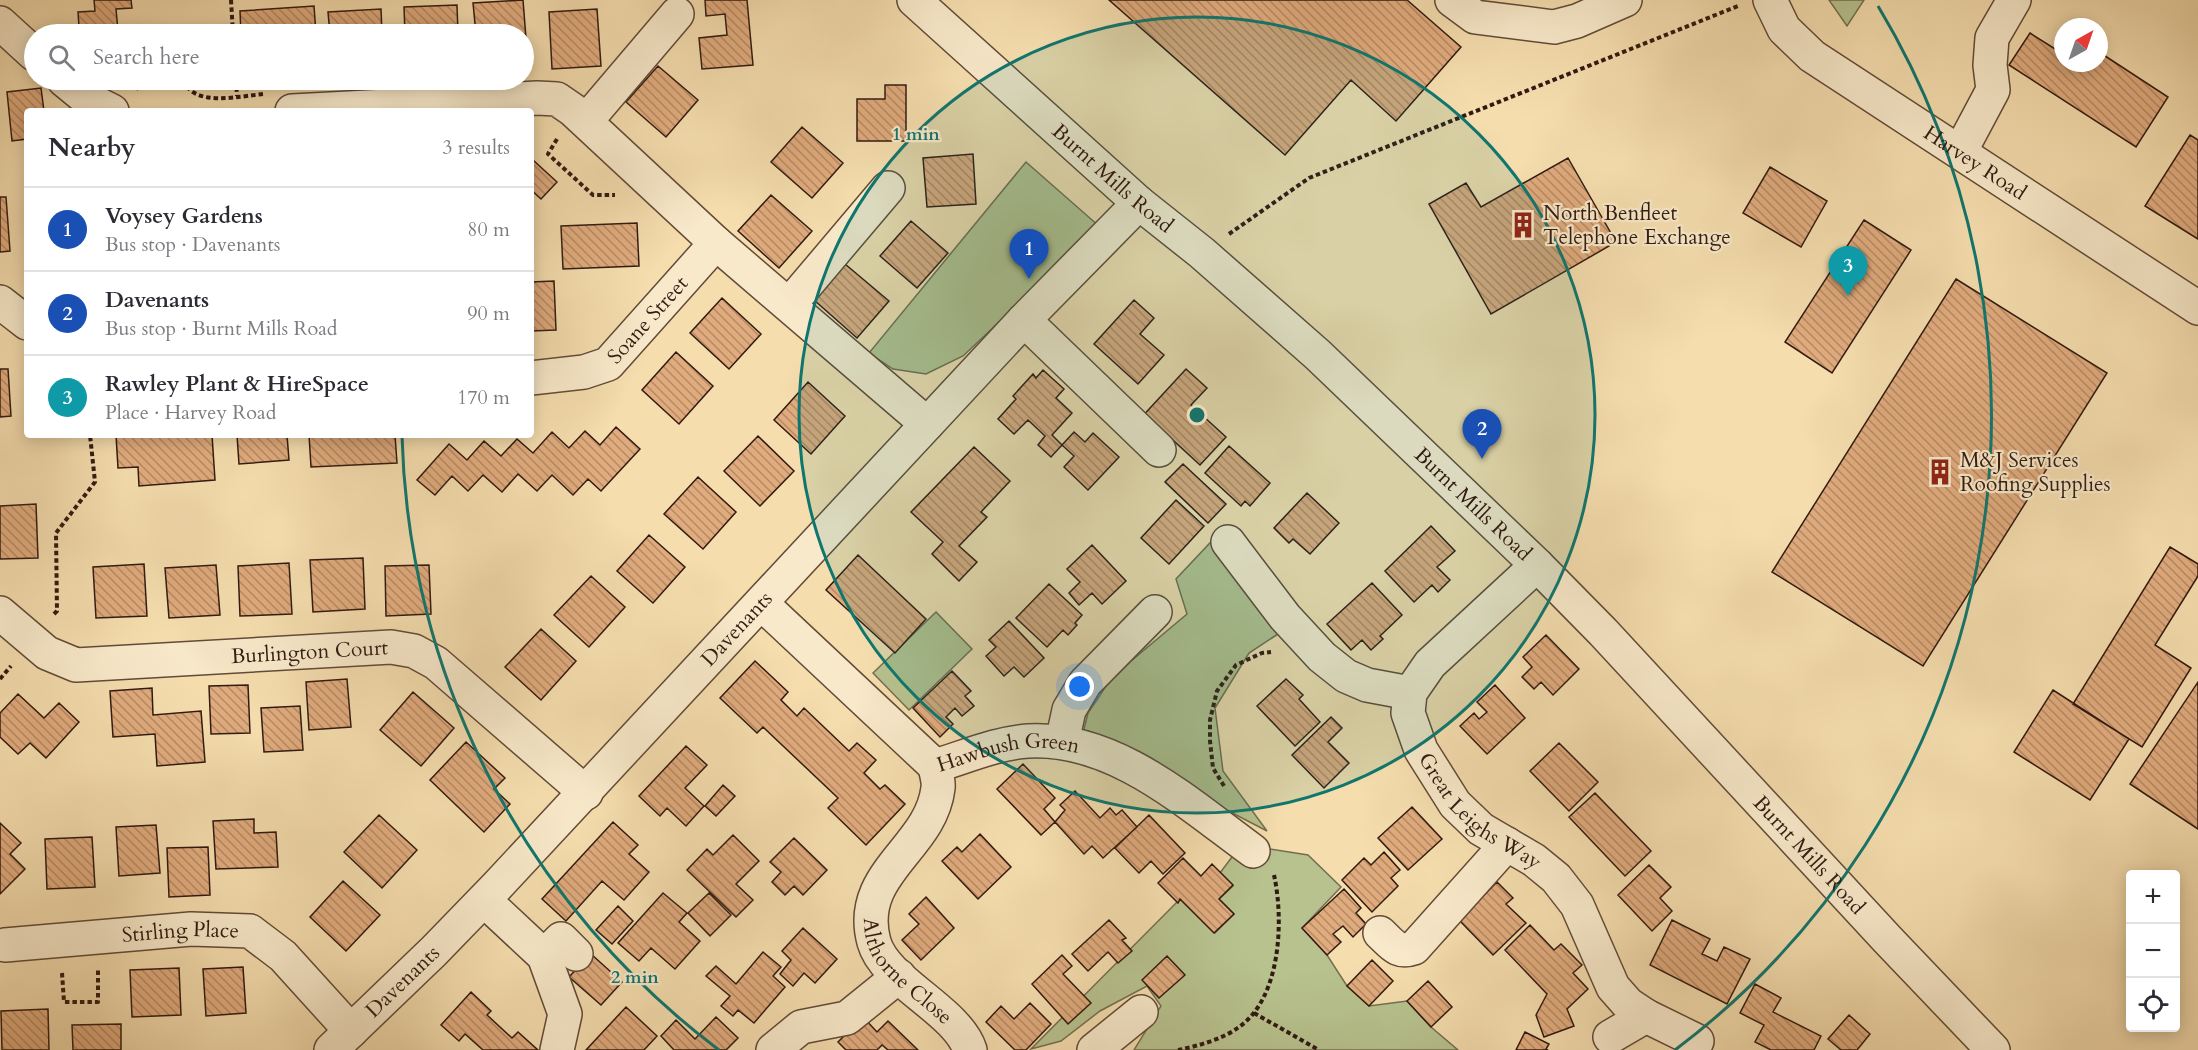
<!DOCTYPE html>
<html lang="en">
<head>
<meta charset="utf-8">
<style>
  :root { --surface:#fff; --page:#f2f2f3; --text:#2b2b33; --muted:#7c7c81; --line:#e1e1e2; --accent:#1a73e8 }
  body { margin:0; font-family:Cardo,serif; background:var(--page); color:var(--text) }
  .controls { position:absolute; right:18px; bottom:18px; display:grid; overflow:hidden; border-radius:6px; box-shadow:0 3px 15px #0003 }
  .controls button { width:54px; height:54px; display:grid; place-items:center; padding:0; border:0; border-bottom:2px solid var(--line); background:var(--surface); color:var(--text); font:30px sans-serif }
  .compass { position:absolute; left:2054px; top:18px; width:54px; height:54px; border-radius:50%; background:var(--surface); box-shadow:0 3px 15px #0003; rotate:40deg }
  .you { position:absolute; left:1080px; top:687px; width:21px; height:21px; margin:-15px; border:4px solid #fff; border-radius:50%; background:#1a73e8; box-shadow:0 0 0 9px #1a73e833 }
  .badge { display:grid; place-items:center; width:39px; height:39px; border-radius:50%; background:var(--accent); color:#fff; font-size:20px; font-weight:700 }
  .pin { position:absolute; translate:-50% -50px; filter:drop-shadow(0 2px 3px #0008) }
  .pin::after { content:''; position:absolute; top:32px; width:21px; height:18px; background:inherit; clip-path:polygon(0 0,100% 0,50% 100%) }
  .list { margin:0; padding:0; list-style:none }
  h2 { display:flex; justify-content:space-between; align-items:center; height:78px; margin:0; padding:0 24px; font-size:26px }
  h2 small { font-size:20px; font-weight:400; color:var(--muted) }
  .list li { display:grid; grid-template-columns:39px 1fr auto; gap:18px; align-items:center; box-sizing:border-box; height:84px; padding:0 24px; border-top:2px solid var(--line) }
  .list b { display:block; font-size:22px; white-space:nowrap }
  .list p { margin:0; font-size:20px; white-space:nowrap; color:var(--muted) }
  .list em { font-size:20px; font-style:normal; color:var(--muted) }
  .icon { flex:none; width:33px; height:33px; fill:none; stroke:currentColor; stroke-width:2; stroke-linecap:round; stroke-linejoin:round }
  .map { position:relative; flex:none; width:2198px; height:1050px; overflow:hidden }
  .search { position:absolute; background:var(--surface); box-shadow:0 3px 15px #0003; left:24px; top:24px; width:510px; height:66px; display:flex; align-items:center; gap:15px; box-sizing:border-box; padding:0 21px; border-radius:33px; color:var(--muted); font-size:22px }
  .panel { position:absolute; background:var(--surface); box-shadow:0 3px 15px #0003; left:24px; top:108px; width:510px; height:330px; border-radius:6px }
  .map>svg:first-child { display:block }
  .grass { fill:#b7c28e; stroke:#746e50; stroke-width:1.5 }
  .building { fill:url(#building-back-hatch); stroke:#311a11; stroke-width:1.5 }
  .lines { fill:none; stroke-linecap:round; stroke-linejoin:round }
  .minor-casing { stroke:#624b38; stroke-width:36 }
  .path { stroke:#311a11; stroke-width:4; stroke-dasharray:4.5 3; stroke-linecap:butt }
  .minor { stroke:#f8e9ca; stroke-width:33 }
  .ring { fill:none; stroke:#0f766e; stroke-width:3 }
  .labels { text-anchor:middle; dominant-baseline:central; stroke-width:4.5; stroke-linejoin:round; paint-order:stroke }
  .street-label { font-size:21px; fill:#311a11; stroke:#f8e9ca }
  .poi-label { font-size:21px; fill:#311a11; stroke:#f8e9ca; text-anchor:start }
  .centre { fill:#0f766e; stroke:#f8e9ca; stroke-width:3 }
  .ring-label { font-size:18px; text-anchor:middle; font-weight:bold; fill:#0f766e; stroke:#f8e9ca; stroke-width:4.5; stroke-linejoin:round; paint-order:stroke }
</style>
</head>
<body>
<div class="map">
<svg width="2198" height="1050" viewBox="0 0 2198 1050">
  <defs>
    <pattern id="building-back-hatch" width="6" height="6" patternUnits="userSpaceOnUse" patternTransform="scale(1.5)"><rect width="6" height="6" fill="#e0ab7d"/><path d="M-1 5l2 2M0 0l6 6M5-1l2 2" fill="none" stroke="#b68a65"/></pattern>
  </defs>
  <rect width="100%" height="100%" fill="#f5ddae"/>
  <filter id="stains"><feTurbulence type="fractalNoise" baseFrequency=".00333" numOctaves="4"/><feColorMatrix values="0 0 0 0 .2 0 0 0 0 .09 0 0 0 0 .02 0 0 0 .5 -.17"/></filter>
  <radialGradient id="worn" r=".72"><stop offset=".6" stop-color="#630" stop-opacity="0"/><stop offset="1" stop-color="#630" stop-opacity=".3"/></radialGradient>
  <!-- grass -->
  <path class="grass" d="M1829,0h35l-17,26z
    M1026,162l74,65 -137,129 -37,18 -33,-5 -24,-16z
    M1225,527l76,92 -52,34 -34,55 8,63 44,60 -165,-86 -20,-8 6,-24 24,-36 75,-63 -11,-35z
    M936,612l36,37 -63,61 -36,-37z
    M1263,848l45,7 33,32 -39,41 25,27 20,31 22,20 38,-5 24,26 27,23h-324l27,-44 -14,-20 -47,25 -39,30 -30,8 149,-150 35,34 19,-19 -15,-15 14,-13 -13,-13 12,-16z"/>
  <!-- building -->
  <path class="building" d="M94,0h37l1,8 -16,1 2,22 -16,1v2h-48v-5l25,-2 -1,-15 17,-1z
    M523,0l4,51h-3v-17h-48l-3,-31z
    M705,0h42l6,65 -51,4 -3,-31 28,-3 -2,-21 -19,2z
    M1109,0h298l54,47 -65,74 -45,-41 -66,75z
    M457,5l1,29h-53l-1,-27z
    M314,6l2,28h-75l-1,-23z
    M381,9l1,25h-52l-2,-22z
    M597,9l4,57 -49,3 -3,-57z
    M2030,33l33,21v9h36v-11l69,45 -32,50 -127,-82z
    M658,66l40,34 -32,37 -40,-35z
    M885,85h21v56h-49v-42h28z
    M41,88l3,23h-17v28l-15,2 -5,-49z
    M802,127l41,36 -31,35 -41,-36z
    M2190,135l8,5v99l-53,-33z
    M973,154l3,50 -49,3 -4,-49z
    M1568,158l48,84 -125,72 -62,-110 37,-21 15,24z
    M533,160l24,22 -16,17 -10,-9v-27z
    M1770,167l57,34 -26,46 -58,-34z
    M771,195l41,36 -33,37 -41,-37z
    M0,197h6l4,54 -10,1z
    M1864,220l47,30 -79,123 -47,-31z
    M911,221l37,32 -31,35 -37,-32z
    M637,223l2,43 -76,3 -2,-43z
    M845,264l44,37 -32,37 -43,-38z
    M1956,279l151,94 -184,293 -151,-94z
    M554,281l2,49 -25,1v-49z
    M722,298l39,36 -32,35 -39,-36z
    M1134,300l20,18 -14,16 24,21 -26,29 -44,-40z
    M676,352l37,34 -34,38 -37,-34z
    M0,369h8l3,47 -11,1z
    M1186,369l21,19 -16,17 35,32 -26,28 -36,-33 -5,7 -20,-19z
    M1043,370l21,19 -8,9 16,15 -20,22 10,10 -11,12 -13,-12 7,-9 -17,-16 -14,14 -16,-15 18,-20 -3,-3 20,-22 3,4z
    M808,382l37,34 -34,38 -37,-34z
    M616,427l24,22 -39,42 -13,-12 -15,16 -21,-20 -15,16 -19,-17 -16,18 -19,-17 -15,16 -16,-15 -17,19 -18,-15 32,-36 18,16 17,-19 17,15 16,-17 16,14 19,-21 17,16 16,-17 15,14z
    M1074,432l11,10 8,-9 26,24 -31,33 -24,-23 10,-11 -12,-11z
    M116,435h96l3,45 -76,6 -1,-19 -20,1z
    M237,435h50l2,25 -50,4z
    M309,435h86l2,28 -86,4z
    M758,436l36,35 -34,35 -36,-35z
    M1229,446l41,37 -20,23 -5,-5 -4,5 -36,-33z
    M974,447l36,34 -29,31 6,5 -28,29 18,16 -18,19 -27,-27 11,-12 -32,-30z
    M1183,464l43,40 -18,19 -43,-41z
    M698,477l38,35 -33,37 -39,-35z
    M1307,493l32,30 -29,31 -17,-15 -4,4 -15,-15z
    M1176,500l28,26 -35,38 -28,-26z
    M36,504l2,54 -38,1v-53z
    M1431,526l24,25 -18,16 13,13 -12,12 -6,-7 -18,17 -29,-31z
    M649,535l36,32 -32,36 -36,-32z
    M1092,545l34,36 -24,23 -10,-11 -13,12 -10,-12 11,-11 -13,-13z
    M2170,547l28,17v12l-43,69 36,23 -49,79 -69,-43z
    M858,555l68,64 -31,34 -69,-63z
    M363,558l2,51 -52,3 -3,-52z
    M289,563l3,51 -52,2 -2,-50z
    M144,564l3,52 -51,2 -3,-51z
    M216,565l4,50 -51,3 -4,-50z
    M429,565l2,49 -45,2 -1,-50z
    M591,576l34,31 -36,40 -35,-32z
    M1372,583l30,32 -22,21 3,3 -12,11 -9,-10 -11,10 -24,-26z
    M1049,584l33,31 -7,8 2,2 -9,10 -5,-5 -16,17 -31,-29z
    M1009,621l35,37 -20,19 -10,-10 -10,9 -18,-20 10,-9 -7,-7z
    M541,629l35,32 -35,39 -36,-33z
    M1546,635l33,34 -26,26 -12,-13 -7,7 -12,-12 10,-10 -9,-10z
    M755,661l33,31 -7,8 16,16 7,-8 45,43 8,-8 19,17 -12,13 16,16 5,-4 20,19 -39,41 -38,-37 10,-10 -75,-71 -6,6 -37,-35z
    M952,671l19,20 -6,5 9,10 -12,10 -7,-8 -9,9 7,7 -13,13 -27,-29z
    M347,679l4,48 -42,3 -3,-48z
    M1286,679l17,16 -4,4 21,23 -25,24 -38,-40z
    M2198,682v147l-68,-45z
    M248,685l2,48 -39,1 -2,-48z
    M1495,685l30,33 -38,36 -27,-28 14,-13 5,6 8,-7 -10,-10z
    M152,688l1,27 48,-4 4,51 -48,4 -2,-32 -42,3 -3,-46z
    M2053,690l76,49 -39,61 -76,-48z
    M413,692l41,36 -33,38 -41,-36z
    M18,694l26,24 15,-15 20,19 -33,36 -16,-15 -12,11 -18,-17v-24z
    M300,706l3,44 -39,2 -3,-44z
    M1331,717l11,11 -14,14 21,21 -25,25 -32,-33z
    M466,742l39,36 -11,11 16,15 -26,28 -54,-52z
    M1559,743l39,39 -29,29 -39,-40z
    M686,746l21,19 -22,23 19,18 -18,20 -19,-18 -7,8 -21,-20z
    M1023,764l32,34 -11,11 11,13 -14,13 -44,-46z
    M723,785l12,11 -19,20 -11,-10z
    M1075,791l25,27 10,-10 6,7 6,-5 15,17 -34,31 -11,-12 -8,8 -29,-32 10,-12 -5,-5z
    M1595,793l56,58 -26,25 -56,-59z
    M1412,807l30,32 -34,31 -30,-32z
    M379,815l38,35 -35,38 -38,-36z
    M1149,815l36,38 -22,21 -12,-13 -12,12 -24,-25z
    M254,819v14l22,-1 2,35 -62,2 -3,-48z
    M613,822l25,23 -9,9 20,18 -25,28 -22,-19 -36,40 -24,-22z
    M0,823l21,20 -11,11 15,15 -25,25z
    M156,825l4,48 -41,3 -3,-49z
    M980,834l31,33 -33,32 -36,-38 15,-14 5,5z
    M733,835l26,26 -23,23 17,16 -17,17 -49,-47 20,-21 6,6z
    M92,837l3,50 -48,2 -2,-50z
    M794,838l33,32 -24,25 -9,-9 -9,9 -13,-13 9,-10 -11,-10z
    M208,847l2,48 -41,2 -2,-49z
    M1384,852l16,18 -9,8 7,8 -26,26 -30,-32 22,-22 7,7z
    M1183,858l18,18 11,-12 21,21 -14,14 15,15 -20,19 -34,-34 -2,4 -20,-20z
    M1649,865l22,22 -11,11 12,13 -20,20 -34,-36z
    M343,881l37,34 -34,36 -36,-34z
    M1497,882l16,16 -7,6 20,19 -33,32 -34,-35z
    M1344,889l17,19 -5,5 10,11 -13,13 -10,-11 -10,8 8,8 -14,13 -25,-27z
    M663,893l24,20 -8,9 21,19 -25,28 -24,-21 -12,13 -21,-18z
    M709,893l22,22 -21,21 -22,-23z
    M926,897l28,31 -33,32 -19,-20 17,-16 -10,-10z
    M618,906l15,15 -21,23 -16,-14z
    M1109,920l17,18 -4,2 10,11 -14,12 -10,-11 -20,19 -16,-17z
    M1672,920l38,19 -8,15 15,7 7,-14 26,12 -23,45 -77,-39z
    M1530,925l24,25 7,-6 21,21 -9,8 15,16 -21,20 7,17 -30,11 -8,-22 11,-21 -42,-44z
    M803,928l34,31 -22,24 -11,-10 -11,13 -13,-12 11,-14 -9,-9z
    M763,952l18,15 -8,9 12,11 -31,36 -16,-13 -5,6 -12,-10 9,-10 -24,-20 10,-10 20,18z
    M591,954l31,28 -21,23 -32,-28z
    M1062,955l10,11 -9,8 28,29 -23,21 -36,-40z
    M1167,956l18,19 -26,23 -17,-18z
    M1372,960l21,21 -24,25 -22,-20z
    M243,967l3,46 -40,3 -3,-47z
    M179,968l2,47 -49,2 -2,-47z
    M1428,981l24,26 -21,20 -24,-26z
    M1755,984l26,14 -8,14 48,24 -7,14h-43l-16,-8 9,-17 -24,-12z
    M471,992l20,19 -4,4 25,23 6,-6 20,18h-55l-18,-16 -6,7 -18,-16z
    M1030,1003l21,21 -25,26h-11l-29,-28 15,-16 13,13z
    M626,1007l31,29 -13,14h-58z
    M48,1009l1,41h-47l-1,-39z
    M1849,1015l21,19 -13,16h-16l-13,-11z
    M716,1017l22,21 -12,12h-52l-13,-14 15,-16 19,19z
    M863,1017l14,15 11,-11 30,29h-30l-6,-5 -5,5h-31l-8,-8z
    M121,1024v26h-48l-1,-25z
    M1525,1032l24,12 -3,5 2,1h-32z"/>
  <g class="lines">
    <!-- minor casing -->
    <g class="minor-casing">
      <g id="minor">
        <path id="s1" d="M914,0l225,203 63,50 116,102 219,210 66,67 285,308 105,110"/>
        <path d="M1452,0l23,17 79,10 23,-6 48,-21"/>
        <path id="s2" d="M1770,0l14,29 28,27 386,252"/>
        <path d="M0,23l34,31"/>
        <path d="M64,80l22,18 26,13"/>
        <path d="M292,111l245,-13 20,1 16,11 143,133 211,181"/>
        <path d="M586,121l91,-107"/>
        <path d="M1960,152l33,-62 -3,-25 2,-27 22,-38"/>
        <path d="M0,302l27,21"/>
        <path d="M789,305l99,-117"/>
        <path d="M1024,320l135,130"/>
        <path id="s3" d="M531,378l53,-6 24,-8 108,-121"/>
        <path d="M1228,542l57,75 37,40 24,19 21,9 43,8"/>
        <path id="s4" d="M1537,565l-107,99 -20,29 -2,20 13,37 34,54 26,25 53,31 22,18 21,27 36,82 15,17 18,12 51,25"/>
        <path id="s5" d="M761,603l174,163c30,-9 62,-23 93,-25 86,-5 159,62 225,110"/>
        <path id="s6" d="M0,613l47,40 29,12 315,-18 23,4 22,12 150,130"/>
        <path d="M1062,742l7,-32 16,-27 70,-71"/>
        <path id="s7" d="M935,766c1,7 4,15 3,22 -7,61 -83,85 -64,154 11,40 83,68 96,108"/>
        <path d="M484,900l60,56 21,58 -8,36"/>
        <path d="M1380,933c12,11 17,21 34,15l93,-104"/>
        <path id="s8" d="M5,945l186,-16 59,2 33,25 68,75"/>
        <path d="M544,956l17,-17 15,15"/>
        <path d="M1610,1037l36,-21"/>
        <path id="s9" d="M331,1050l103,-99 63,-65 527,-566 115,-117"/>
        <path d="M773,1050l28,-23 46,-9 52,-42"/>
        <path d="M1094,1050l47,-38"/>
      </g>
    </g>
    <!-- path -->
    <path class="path" d="M231,0l2,34
      M183,80c12,28 55,16 81,14
      M236,80l1,16
      M136,89l7,-5 2,-4
      M557,139l-9,15 45,41h22
      M1229,234l80,-56 429,-172
      M54,614l3,-3 -1,-78 39,-51 -5,-47
      M0,679l11,-13
      M1224,786l-11,-18 -3,-27v-21l7,-29 19,-26 26,-12 9,-1
      M62,973l2,29h34v-33
      M1254,1013l65,37
      M1178,1050c20,-4 45,-11 61,-23 42,-29 45,-107 35,-152"/>
    <!-- minor -->
    <use href="#minor" class="minor"/>
  </g>
  <!-- distance rings -->
  <circle cx="1197" cy="415" r="398" fill="#0f766e" fill-opacity=".12"/>
  <g class="ring">
    <circle cx="1197" cy="415" r="398"/>
    <path d="M719 1050A795 795 0 0 1 402 436M1878 6A795 795 0 0 1 1675 1050"/>
  </g>
  <!-- icons -->
  <defs>
    <g id="building-bare" transform="scale(2.07)"><path d="M-4-6H4V6H1V3H-1V6H-4ZM-2.5-4.3h1.7v1.8h-1.7ZM.8-4.3h1.7v1.8H.8ZM-2.5-1h1.7V.8h-1.7ZM.8-1h1.7V.8H.8Z" fill="#8f2418" stroke="#f8e9ca" stroke-width="2.5" paint-order="stroke"/></g>
  </defs>
  <g fill-rule="evenodd">
    <use href="#building-bare" x="1523" y="225"/>
    <use href="#building-bare" x="1940" y="472"/>
  </g>
  <g class="labels">
    <!-- street labels -->
    <g class="street-label">
      <text stroke="none"><textPath href="#s2" startOffset="266">Harvey Road</textPath></text>
      <text stroke="none"><textPath href="#s1" startOffset="267">Burnt Mills Road</textPath></text>
      <text stroke="none"><textPath href="#s3" startOffset="138">Soane Street</textPath></text>
      <text stroke="none"><textPath href="#s1" startOffset="753">Burnt Mills Road</textPath></text>
      <text stroke="none"><textPath href="#s9" startOffset="585">Davenants</textPath></text>
      <text stroke="none"><textPath href="#s6" startOffset="327">Burlington Court</textPath></text>
      <text stroke="none"><textPath href="#s5" startOffset="314">Hawbush Green</textPath></text>
      <text stroke="none"><textPath href="#s4" startOffset="327">Great Leighs Way</textPath></text>
      <text stroke="none"><textPath href="#s1" startOffset="1239">Burnt Mills Road</textPath></text>
      <text stroke="none"><textPath href="#s8" startOffset="176">Stirling Place</textPath></text>
      <text stroke="none"><textPath href="#s7" startOffset="238">Althorne Close</textPath></text>
      <text stroke="none"><textPath href="#s9" startOffset="99">Davenants</textPath></text>
    </g>
    <!-- poi labels -->
    <g class="poi-label">
      <text x="1543" y="213">North Benfleet<tspan x="1543" dy="24">Telephone Exchange</tspan></text>
      <text x="1960" y="460">M&amp;J Services<tspan x="1960" dy="24">Roofing Supplies</tspan></text>
    </g>
  </g>
  <circle cx="1197" cy="415" r="9" class="centre"/>
  <g class="ring-label">
    <text x="916" y="140">1 min</text>
    <text x="635" y="983">2 min</text>
  </g>
  <rect width="100%" height="100%" filter="url(#stains)"/>
  <rect width="100%" height="100%" fill="url(#worn)"/>
</svg>
<div class="controls">
<button>+</button>
<button>−</button>
<button><svg class="icon" aria-label="locate" viewBox="0 0 24 24"><circle cx="12" cy="12" r="6"/><path d="M12 2v4M12 18v4M2 12h4M18 12h4"/></svg></button>
</div>
<svg class="compass" viewBox="-18 -18 36 36"><path d="M0-13l5 13h-10z" fill="#e53935"/><path d="M0 13l5-13h-10z" fill="#7c7c81"/></svg>
<div class="you"></div>
<div class="pin badge" style="left:1029px;top:279px;background:#1a4fb4">1</div>
<div class="pin badge" style="left:1482px;top:459px;background:#1a4fb4">2</div>
<div class="pin badge" style="left:1848px;top:296px;background:#0f9aa8">3</div>
<div class="search"><svg class="icon" aria-label="search" viewBox="0 0 24 24"><circle cx="10" cy="10" r="6"/><path d="M15 15l6 6"/></svg>Search here</div>
<section class="panel">
<h2>Nearby<small>3 results</small></h2>
<ul class="list">
<li><span class="badge" style="background:#1a4fb4">1</span><div><b>Voysey Gardens</b><p>Bus stop · Davenants</p></div><em>80 m</em></li>
<li><span class="badge" style="background:#1a4fb4">2</span><div><b>Davenants</b><p>Bus stop · Burnt Mills Road</p></div><em>90 m</em></li>
<li><span class="badge" style="background:#0f9aa8">3</span><div><b>Rawley Plant &amp; HireSpace</b><p>Place · Harvey Road</p></div><em>170 m</em></li>
</ul>
</section>
</div>
</body>
</html>
